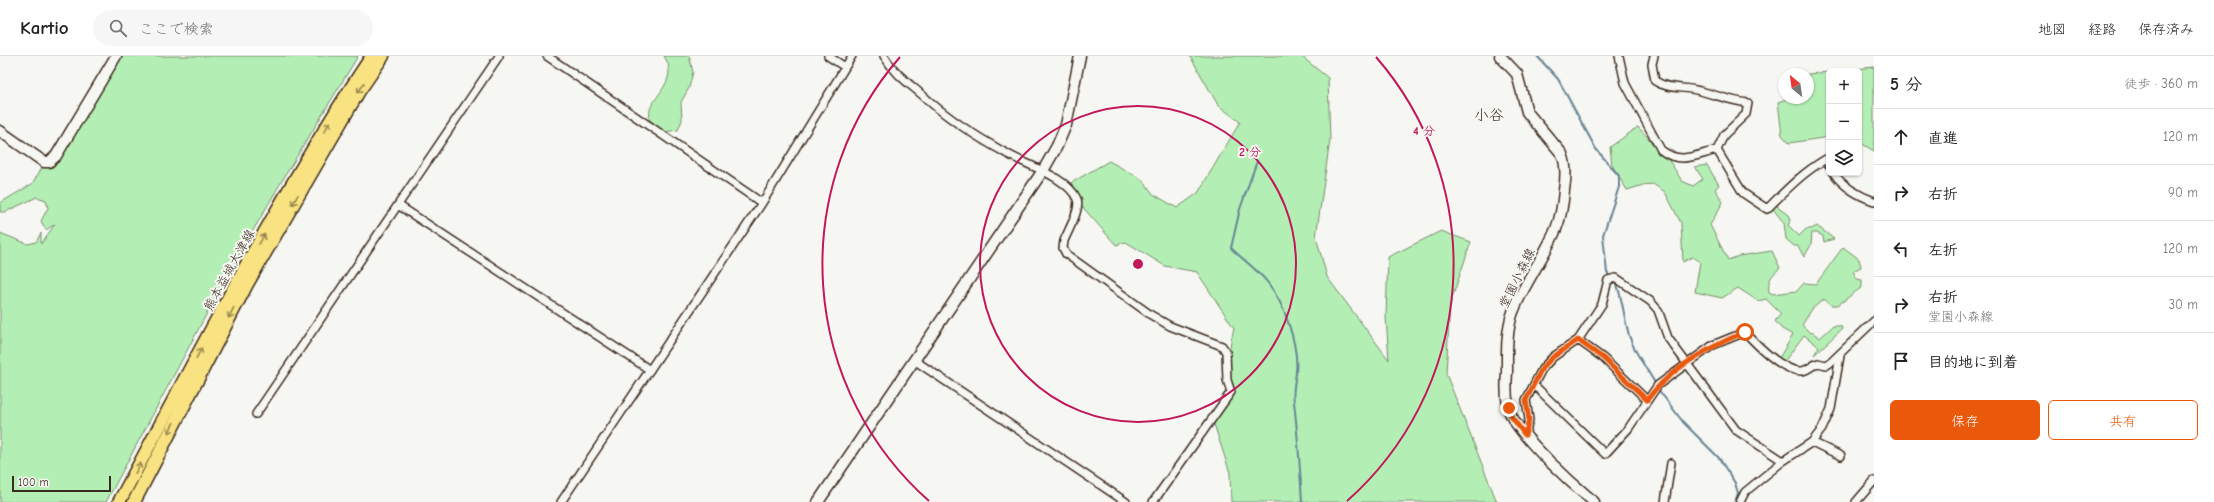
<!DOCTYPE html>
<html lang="ja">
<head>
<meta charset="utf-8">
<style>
  :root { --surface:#fff; --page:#f6f6f6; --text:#222; --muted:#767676; --line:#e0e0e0; --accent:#ea580c }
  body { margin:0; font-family:"Comic Neue","Klee One",sans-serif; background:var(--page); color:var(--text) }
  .controls { position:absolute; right:12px; top:12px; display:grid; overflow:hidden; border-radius:6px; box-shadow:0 1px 3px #0004 }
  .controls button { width:36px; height:36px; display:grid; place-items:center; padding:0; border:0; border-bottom:1px solid var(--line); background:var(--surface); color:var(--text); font:20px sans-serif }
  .compass { position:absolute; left:1778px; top:12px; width:36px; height:36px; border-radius:50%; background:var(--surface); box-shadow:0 1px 3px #0004; rotate:331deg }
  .scale { position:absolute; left:12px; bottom:10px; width:99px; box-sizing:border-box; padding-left:4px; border:2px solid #3b2a1e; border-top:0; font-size:11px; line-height:14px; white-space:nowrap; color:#3b2a1e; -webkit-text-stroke:3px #f6f6f2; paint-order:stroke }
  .stop { position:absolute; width:12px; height:12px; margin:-9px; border:3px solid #ea580c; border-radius:50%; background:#fff }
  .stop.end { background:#ea580c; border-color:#fff; box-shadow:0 1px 4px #0008 }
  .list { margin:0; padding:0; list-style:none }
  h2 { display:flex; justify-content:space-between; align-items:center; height:52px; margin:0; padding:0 16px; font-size:17px }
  h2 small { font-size:13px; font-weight:400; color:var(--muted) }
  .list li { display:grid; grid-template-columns:26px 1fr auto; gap:12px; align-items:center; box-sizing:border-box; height:56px; padding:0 16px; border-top:1px solid var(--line) }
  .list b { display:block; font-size:15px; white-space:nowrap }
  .list p { margin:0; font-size:13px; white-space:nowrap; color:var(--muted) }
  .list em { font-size:13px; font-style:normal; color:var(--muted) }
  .actions { display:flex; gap:8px; padding:12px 16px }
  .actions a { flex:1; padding:9px 0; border:1px solid var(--accent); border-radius:6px; text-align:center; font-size:14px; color:var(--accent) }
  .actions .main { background:var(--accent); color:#fff }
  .icon { flex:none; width:22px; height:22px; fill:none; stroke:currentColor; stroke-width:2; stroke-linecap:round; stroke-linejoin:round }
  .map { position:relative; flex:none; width:1874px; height:446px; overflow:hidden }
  header { display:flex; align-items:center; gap:24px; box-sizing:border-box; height:56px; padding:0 20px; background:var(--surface); border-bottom:1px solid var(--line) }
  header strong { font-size:19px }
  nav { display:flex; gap:22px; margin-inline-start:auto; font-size:14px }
  .search { width:280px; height:36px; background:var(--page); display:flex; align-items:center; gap:10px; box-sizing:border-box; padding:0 14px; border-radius:22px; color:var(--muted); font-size:15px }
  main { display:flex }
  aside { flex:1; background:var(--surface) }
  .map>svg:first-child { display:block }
  .green { fill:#b3efb5; stroke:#778c6a }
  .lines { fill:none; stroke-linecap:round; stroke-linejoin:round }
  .stream { stroke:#668594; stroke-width:2 }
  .street-casing { stroke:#3b2a1e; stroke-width:10 }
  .secondary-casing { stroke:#3b2a1e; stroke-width:13 }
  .primary-casing { stroke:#3b2a1e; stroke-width:15 }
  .street { stroke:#f6f6f2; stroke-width:7 }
  .secondary { stroke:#f6f6f2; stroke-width:10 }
  .primary { stroke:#f8e281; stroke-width:12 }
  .oneway { stroke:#9a8650 }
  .route { stroke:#ea580c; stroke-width:5 }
  .ring { fill:none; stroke:#c2185b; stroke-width:2 }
  .labels { text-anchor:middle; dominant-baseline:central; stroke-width:4; stroke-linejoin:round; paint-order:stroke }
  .street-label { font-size:13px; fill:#3b2a1e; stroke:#f6f6f2 }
  .quarter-label { font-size:15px; fill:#3b2a1e; stroke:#f6f6f2 }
  .centre { fill:#c2185b; stroke:#f6f6f2; stroke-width:2 }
  .ring-label { font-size:12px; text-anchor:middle; font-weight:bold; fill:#c2185b; stroke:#f6f6f2; stroke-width:4; stroke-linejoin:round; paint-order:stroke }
</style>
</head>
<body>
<header>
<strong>Kartio</strong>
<div class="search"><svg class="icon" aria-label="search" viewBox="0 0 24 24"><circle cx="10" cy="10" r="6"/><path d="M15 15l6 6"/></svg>ここで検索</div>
<nav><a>地図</a><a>経路</a><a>保存済み</a></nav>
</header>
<main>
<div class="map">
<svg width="1874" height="446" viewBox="0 0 1874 446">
  <rect width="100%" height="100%" fill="#f6f6f2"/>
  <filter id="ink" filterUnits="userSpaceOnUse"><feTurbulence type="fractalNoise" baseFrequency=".025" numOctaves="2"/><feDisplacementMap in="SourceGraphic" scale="8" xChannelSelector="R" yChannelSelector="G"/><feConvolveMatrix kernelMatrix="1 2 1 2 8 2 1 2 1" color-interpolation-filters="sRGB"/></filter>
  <g filter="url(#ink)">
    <!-- green -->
    <path class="green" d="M110,0h248l-78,128 -51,88 -123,230h-106v-269l28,11 8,-2 5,-9v11l14,-20 -9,6 -5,-9 7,-13 -2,-8 -9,-3 -32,15h-5v-9l32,-19z
      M664,0h25l4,16 -4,16 -8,14 1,18 -4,10 -14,2 -15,-13c1,-4 0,-9 2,-12 8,-16 27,-30 13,-51z
      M1190,0h111l27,22 2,62 -14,97 11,40 62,83 -3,-43 2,-60 53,-26 30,11 -21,62 -4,70 51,128h-266l-1,-29 -17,-52 21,-27c-8,-23 -6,-43 0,-66l-37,-56 -32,-6 -39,-24 -10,3 -36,-41 -11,-20 40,-23 34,19 10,14 24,14 21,-15 42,-71 -22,-17z
      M1874,11v84l-15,-9v-71h-21z
      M1829,16v65l-40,6 -7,-8 -4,-33 11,-4h19v-24z
      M1638,71l32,35 12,19 11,5 10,-7 -8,-12 12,-2 12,20 -4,4 8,13 -13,23 18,35 11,-4 33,-5 8,17c-8,7 -13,12 -11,24l4,2 24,-3 7,-8 12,1 27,-37 16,12 2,8 -8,4 4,8 5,1v7l-24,18h-7l-7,-6 -12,10 -10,16 8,8 2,-1 8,6 13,-12h8l1,3 -28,26 5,-8 -15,-12 -20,27 -5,-4 14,-23 -11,-6 -7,-8 6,-7 -15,-15 -8,2 -20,-13 -16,10 -27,-6 5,-30 -8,-5 -9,5 -2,-39 -16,-31 -12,-8 -10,1 -16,5 -15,-25 -2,-18z
      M1776,149l13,10 2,5 -3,5 11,11 7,-7h5l6,-3 17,13 -10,3 -1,-6 -6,-3h-5l-1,12 -7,12 -6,-11h-4l-8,-7 -2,-16 -11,-14z"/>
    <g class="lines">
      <!-- stream -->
      <path class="stream" d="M1537,0l21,23 38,70 23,27v11l-16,48 4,38 5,5
        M1257,105l-17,48 -9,39c12,12 27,22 37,35 16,20 31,63 28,89 -1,11 -4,19 -2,30 4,33 6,66 8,100
        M1615,225c6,7 10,45 15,57 5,16 18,32 26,47
        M1658,333l25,33 36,36 16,25 3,10 -3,9"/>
      <!-- street casing -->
      <g class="street-casing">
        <path id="street" d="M547,0l215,147
          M828,0l17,11
          M884,0c12,20 29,30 45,45 23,20 48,36 75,51 19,12 63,24 73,47 4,11 -9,31 -13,42l-1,7 3,6 85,61 19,11 52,20 4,6 1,28 4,12 -78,110
          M1619,0l6,27 36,67c19,15 35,5 56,0
          M1654,0l-2,8 3,17c14,9 29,5 45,10 16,4 31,10 48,12l-2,11 -22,21 -7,15
          M1717,94l26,43 24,16c19,-19 35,-36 59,-50l3,6
          M1834,117c8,13 25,23 40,28
          M398,149l252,165
          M1578,284l25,18 44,42
          M914,304l212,142
          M1534,329l71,69 23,-25 30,-44 55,-40 32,-13c12,13 37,39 56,39 7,0 11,-6 17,-8l8,2 4,-2 44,-42
          M256,358l243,-358
          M1525,379l4,-15 -3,-20 16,-31 11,-12 25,-17 24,-36 6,-24 8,-2 34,23 8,9 10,28 68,92 47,31
          M1812,386l29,14
          M561,446l201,-299 90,-147
          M1665,446l6,-39
          M1740,446l5,-10 38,-31 29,-19 10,-13 9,-20 9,-53
          M1856,446l18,-21"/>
      </g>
      <!-- secondary casing -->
      <g class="secondary-casing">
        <path id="secondary" d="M1500,0l17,18 10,38 35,42c5,12 4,24 2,36 -1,13 -3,27 -8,39 -12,29 -32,54 -43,83 -7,19 -6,41 -6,60 -1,13 -2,33 5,45 15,26 58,65 82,85
          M0,75l44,31h5l7,-6 60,-100
          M818,446l226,-333 13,-23 9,-21 14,-69"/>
      </g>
      <!-- primary casing -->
      <g class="primary-casing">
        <path id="primary" d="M119,446c81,-150 158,-304 253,-446
          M134,446l113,-218 112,-193 24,-35"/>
      </g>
      <!-- street -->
      <use href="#street" class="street"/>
      <!-- secondary -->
      <use href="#secondary" class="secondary"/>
      <!-- primary -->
      <use href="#primary" class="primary"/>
    </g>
    <!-- one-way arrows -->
    <defs><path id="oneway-shaft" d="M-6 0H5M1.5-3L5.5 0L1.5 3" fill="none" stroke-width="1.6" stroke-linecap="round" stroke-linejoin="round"/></defs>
    <g class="oneway">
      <use href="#oneway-shaft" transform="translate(361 32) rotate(123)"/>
      <use href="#oneway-shaft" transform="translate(327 71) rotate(-59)"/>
      <use href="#oneway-shaft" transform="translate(295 144) rotate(120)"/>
      <use href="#oneway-shaft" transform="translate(262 183) rotate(-60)"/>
      <use href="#oneway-shaft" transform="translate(231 257) rotate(118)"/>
      <use href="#oneway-shaft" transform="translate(199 297) rotate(-62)"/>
      <use href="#oneway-shaft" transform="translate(171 372) rotate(117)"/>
      <use href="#oneway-shaft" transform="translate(138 412) rotate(-62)"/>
    </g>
  </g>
  <g class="lines" filter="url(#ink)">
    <!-- route -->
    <path class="route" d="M1509,352l2,8 14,19 4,-15 -3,-20 16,-32 11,-11 25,-17 25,18 44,42c23,-32 62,-53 98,-68"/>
  </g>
  <!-- distance rings -->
  <g class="ring">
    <circle cx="1138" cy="208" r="158"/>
    <path d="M929 445A316 316 0 0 1 900 1M1376 1A316 316 0 0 1 1347 445"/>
  </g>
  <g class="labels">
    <!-- street labels -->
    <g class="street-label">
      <text transform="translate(229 214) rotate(-61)">熊本益城大津線</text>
      <text transform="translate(1517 222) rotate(-64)">堂園小森線</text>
    </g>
    <!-- quarter labels -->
    <g class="quarter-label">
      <text x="1489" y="59">小谷</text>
    </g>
  </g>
  <circle cx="1138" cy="208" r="6" class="centre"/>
  <g class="ring-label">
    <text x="1424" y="79">4 分</text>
    <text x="1250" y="100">2 分</text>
  </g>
</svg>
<div class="controls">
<button>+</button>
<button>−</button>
<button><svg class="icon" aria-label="layers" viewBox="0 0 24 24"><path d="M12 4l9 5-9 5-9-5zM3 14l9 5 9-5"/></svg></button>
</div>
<svg class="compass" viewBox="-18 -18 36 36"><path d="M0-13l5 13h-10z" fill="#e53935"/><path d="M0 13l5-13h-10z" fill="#767676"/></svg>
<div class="scale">100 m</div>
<div class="stop" style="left:1745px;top:276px"></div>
<div class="stop end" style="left:1509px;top:352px"></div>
</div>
<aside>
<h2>5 分<small>徒歩 · 360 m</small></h2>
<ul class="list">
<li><svg class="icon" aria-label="ahead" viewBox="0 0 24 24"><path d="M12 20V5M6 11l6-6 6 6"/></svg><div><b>直進</b></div><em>120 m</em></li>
<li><svg class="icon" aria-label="right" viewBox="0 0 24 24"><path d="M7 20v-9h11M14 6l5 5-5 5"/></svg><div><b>右折</b></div><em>90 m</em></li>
<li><svg class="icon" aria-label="left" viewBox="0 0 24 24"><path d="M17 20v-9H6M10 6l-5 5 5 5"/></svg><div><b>左折</b></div><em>120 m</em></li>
<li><svg class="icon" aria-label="right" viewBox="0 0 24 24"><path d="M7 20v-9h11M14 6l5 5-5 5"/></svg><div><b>右折</b><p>堂園小森線</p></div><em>30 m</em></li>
<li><svg class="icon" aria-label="arrive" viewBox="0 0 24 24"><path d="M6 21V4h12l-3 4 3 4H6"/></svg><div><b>目的地に到着</b></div></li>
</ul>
<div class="actions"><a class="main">保存</a><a>共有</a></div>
</aside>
</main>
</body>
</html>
